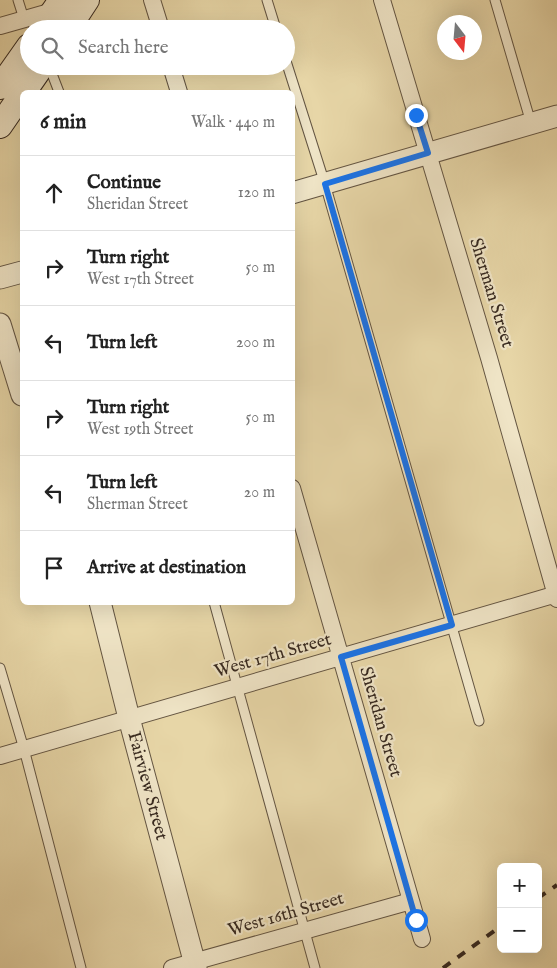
<!DOCTYPE html>
<html lang="en">
<head>
<meta charset="utf-8">
<style>
  :root { --surface:#fff; --page:#f2f2f2; --text:#222; --muted:#767676; --line:#e0e0e0 }
  body { margin:0; font-family:"IM FELL English",serif; background:var(--page); color:var(--text) }
  .controls { position:absolute; right:15px; bottom:15px; display:grid; overflow:hidden; border-radius:8px; box-shadow:0 5px 20px #0002 }
  .controls button { width:45px; height:45px; display:grid; place-items:center; padding:0; border:0; border-bottom:1px solid var(--line); background:var(--surface); color:var(--text); font:25px sans-serif }
  .compass { position:absolute; left:437px; top:15px; width:45px; height:45px; border-radius:50%; background:var(--surface); box-shadow:0 5px 20px #0002; rotate:164deg }
  .stop { position:absolute; width:15px; height:15px; margin:-11px; border:4px solid #1a73e8; border-radius:50%; background:#fff }
  .stop.end { background:#1a73e8; border-color:#fff; box-shadow:0 1px 5px #0008 }
  .list { margin:0; padding:0; list-style:none }
  h2 { display:flex; justify-content:space-between; align-items:center; height:65px; margin:0; padding:0 20px; font-size:21px }
  h2 small { font-size:16px; font-weight:400; color:var(--muted) }
  .list li { display:grid; grid-template-columns:32px 1fr auto; gap:15px; align-items:center; box-sizing:border-box; height:75px; padding:0 20px; border-top:1px solid var(--line) }
  .list b { display:block; font-size:19px; white-space:nowrap }
  .list p { margin:0; font-size:16px; white-space:nowrap; color:var(--muted) }
  .list em { font-size:16px; font-style:normal; color:var(--muted) }
  .icon { flex:none; width:28px; height:28px; fill:none; stroke:currentColor; stroke-width:2; stroke-linecap:round; stroke-linejoin:round }
  .map { position:relative; flex:none; width:557px; height:968px; overflow:hidden }
  .search { position:absolute; background:var(--surface); box-shadow:0 5px 20px #0002; left:20px; top:20px; width:275px; height:55px; display:flex; align-items:center; gap:12px; box-sizing:border-box; padding:0 18px; border-radius:28px; color:var(--muted); font-size:19px }
  .panel { position:absolute; background:var(--surface); box-shadow:0 5px 20px #0002; left:20px; top:90px; width:275px; height:515px; border-radius:8px }
  .map>svg:first-child { display:block }
  .lines { fill:none; stroke-linecap:round; stroke-linejoin:round }
  .service-casing { stroke:#645542; stroke-width:11 }
  .minor-casing { stroke:#645542; stroke-width:18 }
  .tertiary-casing { stroke:#645542; stroke-width:23 }
  .secondary-casing { stroke:#382a20; stroke-width:26 }
  .service { stroke:#efe4c6; stroke-width:9 }
  .minor { stroke:#efe4c6; stroke-width:16 }
  .tertiary { stroke:#efe4c6; stroke-width:21 }
  .secondary { stroke:#efe4c6; stroke-width:24 }
  .rail { stroke:#382a20; stroke-width:4; stroke-dasharray:9 9; stroke-linecap:butt }
  .route { stroke:#1a73e8; stroke-width:6 }
  .labels { text-anchor:middle; dominant-baseline:central; stroke-width:4.5; stroke-linejoin:round; paint-order:stroke }
  .street-label { font-size:18px; fill:#382a20; stroke:#efe4c6 }
</style>
</head>
<body>
<div class="map">
<svg width="557" height="968" viewBox="0 0 557 968">
  <rect width="100%" height="100%" fill="#e7d6a7"/>
  <filter id="stains"><feTurbulence type="fractalNoise" baseFrequency=".004" numOctaves="4"/><feColorMatrix values="0 0 0 0 .2 0 0 0 0 .09 0 0 0 0 .02 0 0 0 .5 -.17"/></filter>
  <radialGradient id="worn" r=".72"><stop offset=".6" stop-color="#630" stop-opacity="0"/><stop offset="1" stop-color="#630" stop-opacity=".3"/></radialGradient>
  <g class="lines">
    <!-- service casing -->
    <g class="service-casing">
      <path id="service" d="M18,0l6,19
        M267,0l9,29
        M495,0l36,123
        M286,61l39,123 154,537
        M49,66l10,26
        M214,602l101,366
        M0,668l24,81 57,219"/>
    </g>
    <!-- minor casing -->
    <g class="minor-casing">
      <path id="minor" d="M152,0l9,29
        M382,0l107,358 68,241
        M0,26l53,-15
        M171,66l8,26
        M292,488l130,451
        M0,756l557,-162
        M172,968l239,-67"/>
    </g>
    <!-- tertiary casing -->
    <g class="tertiary-casing">
      <path id="tertiary" d="M292,193l265,-77
        M0,278l22,-6
        M0,324l22,71
        M100,602l29,116 67,250"/>
    </g>
    <!-- secondary casing -->
    <g class="secondary-casing">
      <path id="secondary" d="M41,29l20,-29
        M68,29l19,-29
        M0,87l29,-41
        M24,92l18,-26
        M0,126l22,-32"/>
    </g>
    <!-- service -->
    <use href="#service" class="service"/>
    <!-- minor -->
    <use href="#minor" class="minor"/>
    <!-- tertiary -->
    <use href="#tertiary" class="tertiary"/>
    <!-- secondary -->
    <use href="#secondary" class="secondary"/>
    <!-- rail -->
    <path class="rail" d="M538,898l19,-13
      M443,968l58,-42"/>
  </g>
  <g class="lines">
    <!-- route -->
    <path class="route" d="M416,115l12,38 -103,31 127,441 -111,32 75,263"/>
  </g>
  <g class="labels">
    <!-- street labels -->
    <g class="street-label">
      <text transform="translate(491 293) rotate(73)">Sherman Street</text>
      <text transform="translate(273 656) rotate(-16)">West 17th Street</text>
      <text transform="translate(380 722) rotate(74)">Sheridan Street</text>
      <text transform="translate(147 786) rotate(75)">Fairview Street</text>
      <text transform="translate(286 915) rotate(-16)">West 16th Street</text>
    </g>
  </g>
  <rect width="100%" height="100%" filter="url(#stains)"/>
  <rect width="100%" height="100%" fill="url(#worn)"/>
</svg>
<div class="controls">
<button>+</button>
<button>−</button>
</div>
<svg class="compass" viewBox="-18 -18 36 36"><path d="M0-13l5 13h-10z" fill="#e53935"/><path d="M0 13l5-13h-10z" fill="#767676"/></svg>
<div class="stop" style="left:416px;top:920px"></div>
<div class="stop end" style="left:416px;top:115px"></div>
<div class="search"><svg class="icon" aria-label="search" viewBox="0 0 24 24"><circle cx="10" cy="10" r="6"/><path d="M15 15l6 6"/></svg>Search here</div>
<section class="panel">
<h2>6 min<small>Walk · 440 m</small></h2>
<ul class="list">
<li><svg class="icon" aria-label="ahead" viewBox="0 0 24 24"><path d="M12 20V5M6 11l6-6 6 6"/></svg><div><b>Continue</b><p>Sheridan Street</p></div><em>120 m</em></li>
<li><svg class="icon" aria-label="right" viewBox="0 0 24 24"><path d="M7 20v-9h11M14 6l5 5-5 5"/></svg><div><b>Turn right</b><p>West 17th Street</p></div><em>50 m</em></li>
<li><svg class="icon" aria-label="left" viewBox="0 0 24 24"><path d="M17 20v-9H6M10 6l-5 5 5 5"/></svg><div><b>Turn left</b></div><em>200 m</em></li>
<li><svg class="icon" aria-label="right" viewBox="0 0 24 24"><path d="M7 20v-9h11M14 6l5 5-5 5"/></svg><div><b>Turn right</b><p>West 19th Street</p></div><em>50 m</em></li>
<li><svg class="icon" aria-label="left" viewBox="0 0 24 24"><path d="M17 20v-9H6M10 6l-5 5 5 5"/></svg><div><b>Turn left</b><p>Sherman Street</p></div><em>20 m</em></li>
<li><svg class="icon" aria-label="arrive" viewBox="0 0 24 24"><path d="M6 21V4h12l-3 4 3 4H6"/></svg><div><b>Arrive at destination</b></div></li>
</ul>
</section>
</div>
</body>
</html>
